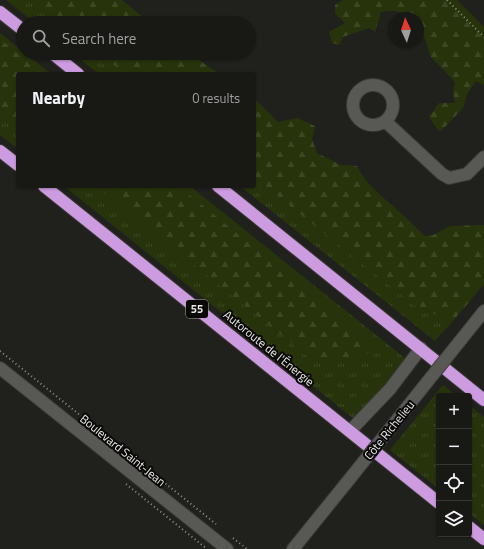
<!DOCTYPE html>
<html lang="en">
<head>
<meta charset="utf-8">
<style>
  :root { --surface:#181815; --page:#252522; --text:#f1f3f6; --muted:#9fa0a0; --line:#363734 }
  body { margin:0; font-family:"Titillium Web",sans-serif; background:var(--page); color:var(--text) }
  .controls { position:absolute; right:12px; bottom:12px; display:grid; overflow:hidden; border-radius:4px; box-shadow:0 1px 3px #0004 }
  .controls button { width:36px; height:36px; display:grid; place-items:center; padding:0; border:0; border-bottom:1px solid var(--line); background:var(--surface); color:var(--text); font:20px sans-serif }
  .compass { position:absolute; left:388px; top:12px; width:36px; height:36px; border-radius:50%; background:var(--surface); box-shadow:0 1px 3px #0004; rotate:356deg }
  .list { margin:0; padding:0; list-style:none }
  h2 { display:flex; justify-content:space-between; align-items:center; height:52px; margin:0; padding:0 16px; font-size:17px }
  h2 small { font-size:13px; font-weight:400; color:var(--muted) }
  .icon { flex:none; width:22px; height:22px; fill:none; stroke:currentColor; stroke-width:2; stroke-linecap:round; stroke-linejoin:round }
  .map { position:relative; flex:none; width:484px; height:549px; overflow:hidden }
  .search { position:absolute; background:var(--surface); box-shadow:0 1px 3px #0004; left:16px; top:16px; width:240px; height:44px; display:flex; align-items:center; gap:10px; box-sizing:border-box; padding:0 14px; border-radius:22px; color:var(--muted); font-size:15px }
  .panel { position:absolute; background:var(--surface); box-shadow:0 1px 3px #0004; left:16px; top:72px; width:240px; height:116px; border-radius:4px }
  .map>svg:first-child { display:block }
  .grass { fill:url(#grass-tufts) }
  .forest { fill:url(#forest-firs) }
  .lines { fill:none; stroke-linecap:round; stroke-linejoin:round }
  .minor-casing { stroke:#3c3b39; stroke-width:14 }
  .highway-casing { stroke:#3c3b39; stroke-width:14 }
  .path { stroke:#8c8c89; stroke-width:2; stroke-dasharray:1 3; stroke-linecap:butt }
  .minor { stroke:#585854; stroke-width:12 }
  .highway { stroke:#cd9be0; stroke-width:12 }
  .minor-bridge-casing { stroke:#3c3b39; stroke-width:14; stroke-linecap:butt }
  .minor-bridge { stroke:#585854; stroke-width:12 }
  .labels { text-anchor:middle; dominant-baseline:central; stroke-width:4; stroke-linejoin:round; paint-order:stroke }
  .shield { fill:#0a0908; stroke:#a8a7a6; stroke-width:1 }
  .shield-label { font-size:11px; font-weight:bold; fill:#ebebe9 }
  .street-label { font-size:12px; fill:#ebebe9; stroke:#0a0908 }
</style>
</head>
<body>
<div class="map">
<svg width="484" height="549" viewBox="0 0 484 549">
  <defs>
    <pattern id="grass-tufts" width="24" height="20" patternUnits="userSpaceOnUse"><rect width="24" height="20" fill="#27340b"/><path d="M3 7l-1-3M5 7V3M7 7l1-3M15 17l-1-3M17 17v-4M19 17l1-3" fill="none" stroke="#3c4823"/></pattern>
    <pattern id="forest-firs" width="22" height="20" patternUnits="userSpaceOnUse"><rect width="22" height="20" fill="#27340b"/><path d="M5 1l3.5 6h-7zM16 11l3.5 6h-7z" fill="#3c4823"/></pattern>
  </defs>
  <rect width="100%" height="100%" fill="#20201c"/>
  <!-- grass -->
  <path class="grass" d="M6,0h27l29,23h-27z
    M0,33l51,41h-8l-43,-35z
    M72,53h27l26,21h-26z
    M0,108l18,15v26l-18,-14z
    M254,177l164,131 35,13 -18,20 -195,-155h14z
    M64,186h32l215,173 66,-10 -198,-163h11l216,173 -16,22 -36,38z
    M443,385l14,11h-18v93l-49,-39z
    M469,405l15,12v108l-15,-12z"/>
  <!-- forest -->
  <path class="forest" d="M33,0h89l28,23h-88z
    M343,0h114l27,27v58l-8,-4 -9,13 -4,14 -22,23 -3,-1 -9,-13 10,-14h16l-2,-11 2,-10 -24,-25 -13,-39c-17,0 -15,-11 -37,-6l-6,20 -6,-4 -26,9 -4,8 -7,-2 -3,-11 16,-9 -10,-9v-9z
    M0,39l43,35h-25v49l-18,-15z
    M99,53h90l30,21h-94z
    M254,98l24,24 19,-4 18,8 -3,13 5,14 24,12 16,1c12,23 27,31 45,48 8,7 15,15 23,22l8,-1 17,-9 34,-1v59l-31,37 -35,-13 -164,-131z
    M96,186h83l199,163 -35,13 -32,-3z"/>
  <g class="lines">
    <!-- minor casing -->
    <g class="minor-casing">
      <path id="minor" d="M353 105a20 20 0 1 1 40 0a20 20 0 1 1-40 0Z
        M385,121l57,53 7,4 18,-4 17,-17
        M460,341l24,-30
        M0,368l227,181
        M350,431l40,-42 31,-41
        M293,549l59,-73"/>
    </g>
    <!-- highway casing -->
    <g class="highway-casing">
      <path id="highway" d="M0,12l23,18
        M52,53l26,21
        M0,151l18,14
        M44,186l395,317
        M218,186l266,214
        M469,527l15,12"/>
    </g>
    <!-- path -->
    <path class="path" d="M447,0l37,37
      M0,351l216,173
      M126,484l81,65
      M233,538l14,11"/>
    <!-- minor -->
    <use href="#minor" class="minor"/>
    <!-- highway -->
    <use href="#highway" class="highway"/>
    <!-- minor-bridge casing -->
    <g class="minor-bridge-casing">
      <path id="minor-bridge" d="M352,476l108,-135"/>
    </g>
    <!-- minor-bridge -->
    <use href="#minor-bridge" class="minor-bridge"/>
  </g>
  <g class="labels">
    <!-- shield labels -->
    <rect class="shield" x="186" y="300" width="22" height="18" rx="3"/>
    <g class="shield-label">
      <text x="197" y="309">55</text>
    </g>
    <!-- street labels -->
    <g class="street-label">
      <text transform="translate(269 348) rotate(39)">Autoroute de l'Énergie</text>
      <text transform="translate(389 430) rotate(-51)">Côte Richelieu</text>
      <text transform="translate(123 450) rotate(39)">Boulevard Saint-Jean</text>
    </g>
  </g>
</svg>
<div class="controls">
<button>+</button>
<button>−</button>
<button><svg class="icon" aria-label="locate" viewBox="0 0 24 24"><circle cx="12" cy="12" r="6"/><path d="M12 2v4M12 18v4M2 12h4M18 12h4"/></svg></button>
<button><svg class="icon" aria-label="layers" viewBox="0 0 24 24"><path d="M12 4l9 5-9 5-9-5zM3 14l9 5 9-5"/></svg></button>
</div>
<svg class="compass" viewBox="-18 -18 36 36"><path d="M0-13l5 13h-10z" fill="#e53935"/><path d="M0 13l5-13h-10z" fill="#9fa0a0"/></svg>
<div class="search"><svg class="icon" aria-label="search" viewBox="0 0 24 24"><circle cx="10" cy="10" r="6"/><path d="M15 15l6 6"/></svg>Search here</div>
<section class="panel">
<h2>Nearby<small>0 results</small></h2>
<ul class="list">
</ul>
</section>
</div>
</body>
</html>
